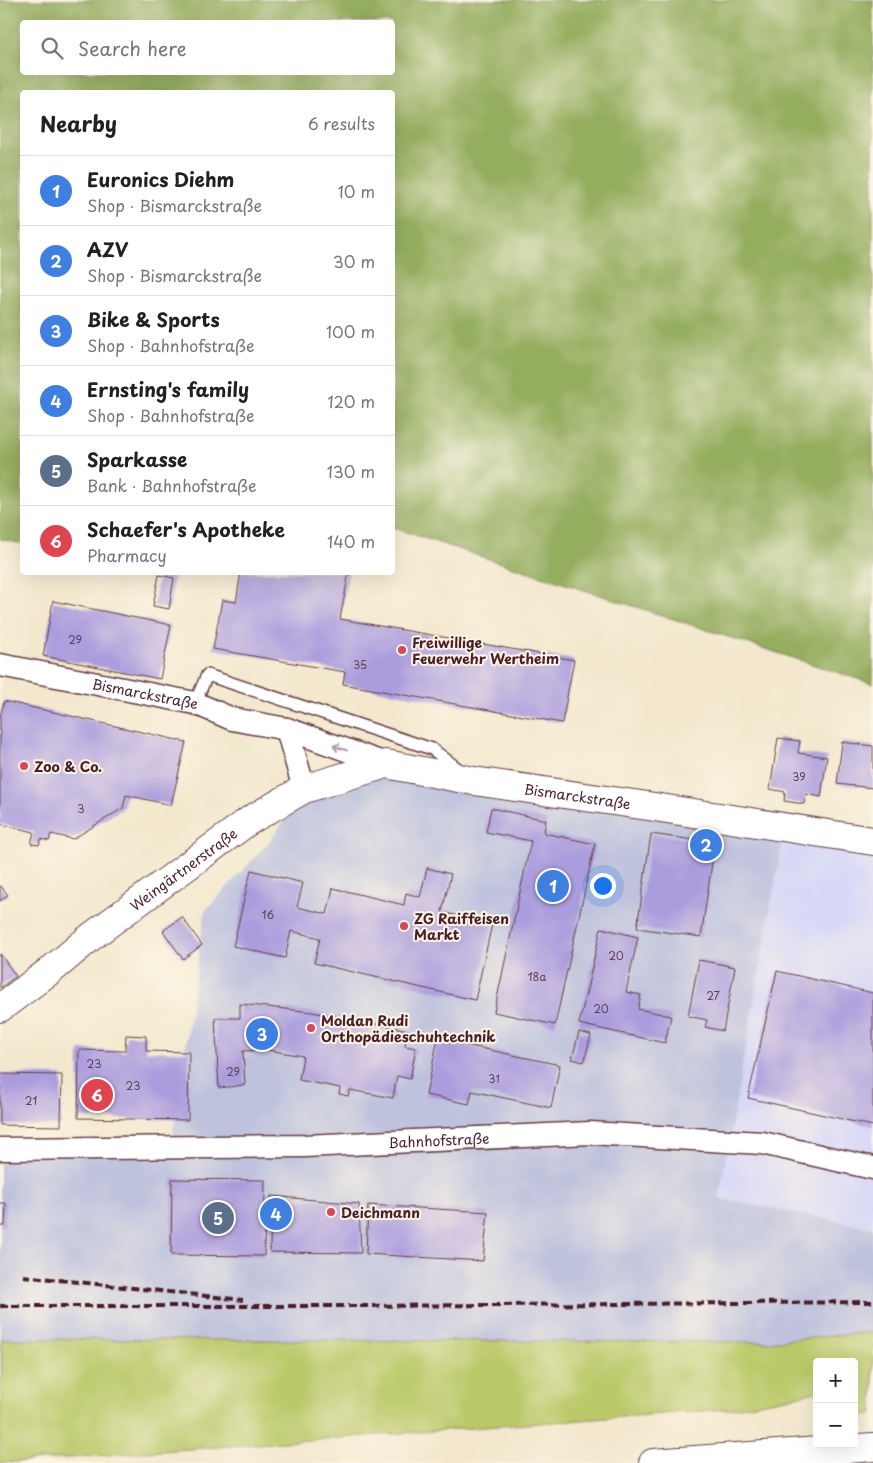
<!DOCTYPE html>
<html lang="en">
<head>
<meta charset="utf-8">
<style>
  :root { --surface:#fff; --page:#f2f2f2; --text:#202124; --muted:#757577; --line:#e0e0e0; --accent:#db2777 }
  body { margin:0; font-family:"Playpen Sans",sans-serif; background:var(--page); color:var(--text) }
  .controls { position:absolute; right:15px; bottom:15px; display:grid; overflow:hidden; border-radius:5px; box-shadow:0 5px 20px #0002 }
  .controls button { width:45px; height:45px; display:grid; place-items:center; padding:0; border:0; border-bottom:1px solid var(--line); background:var(--surface); color:var(--text); font:25px sans-serif }
  .you { position:absolute; left:602px; top:885px; width:18px; height:18px; margin:-12px; border:4px solid #fff; border-radius:50%; background:#1a73e8; box-shadow:0 0 0 8px #1a73e833 }
  .badge { display:grid; place-items:center; width:32px; height:32px; border-radius:50%; background:var(--accent); color:#fff; font-size:16px; font-weight:700 }
  .pin { position:absolute; translate:-50% -50%; border:2px solid #fff; box-shadow:0 1px 5px #0006 }
  .list { margin:0; padding:0; list-style:none }
  h2 { display:flex; justify-content:space-between; align-items:center; height:65px; margin:0; padding:0 20px; font-size:21px }
  h2 small { font-size:16px; font-weight:400; color:var(--muted) }
  .list li { display:grid; grid-template-columns:32px 1fr auto; gap:15px; align-items:center; box-sizing:border-box; height:70px; padding:0 20px; border-top:1px solid var(--line) }
  .list b { display:block; font-size:19px; white-space:nowrap }
  .list p { margin:0; font-size:16px; white-space:nowrap; color:var(--muted) }
  .list em { font-size:16px; font-style:normal; color:var(--muted) }
  .icon { flex:none; width:28px; height:28px; fill:none; stroke:currentColor; stroke-width:2; stroke-linecap:round; stroke-linejoin:round }
  .map { position:relative; flex:none; width:873px; height:1463px; overflow:hidden }
  .search { position:absolute; background:var(--surface); box-shadow:0 5px 20px #0002; left:20px; top:20px; width:375px; height:55px; display:flex; align-items:center; gap:12px; box-sizing:border-box; padding:0 18px; border-radius:5px; color:var(--muted); font-size:19px }
  .panel { position:absolute; background:var(--surface); box-shadow:0 5px 20px #0002; left:20px; top:90px; width:375px; height:485px; border-radius:5px }
  .map>svg:first-child { display:block }
  .built { fill:#d7d7f8 }
  .industrial { fill:#bfc2dd }
  .green { fill:#bbc96b; stroke:#82744b }
  .forest { fill:#94ad5f; stroke:#6f6645; fill-rule:evenodd }
  .building { fill:#ab9ddd }
  .lines { fill:none; stroke-linecap:round; stroke-linejoin:round }
  .lane-casing { stroke:#633d43; stroke-width:14 }
  .street-casing { stroke:#633d43; stroke-width:25 }
  .secondary-casing { stroke:#633d43; stroke-width:30 }
  .lane { stroke:#fff; stroke-width:11 }
  .street { stroke:#fff; stroke-width:22 }
  .secondary { stroke:#fff; stroke-width:28 }
  .rail { stroke:#4a1f2b; stroke-width:4; stroke-dasharray:8 4; stroke-linecap:butt }
  .oneway { stroke:#ae9aa0 }
  .poi-dot { fill:#d1495b; stroke:#fcf5e5; stroke-width:2 }
  .labels { text-anchor:middle; dominant-baseline:central; stroke-width:4; stroke-linejoin:round; paint-order:stroke }
  .number-label { font-size:11px; fill:#623e58 }
  .poi-label { font-size:14px; font-weight:bold; fill:#4a1f2b; stroke:#fcf5e5; text-anchor:start }
  .street-label { font-size:14px; fill:#4a1f2b; stroke:#fcf5e5 }
</style>
</head>
<body>
<div class="map">
<svg width="873" height="1463" viewBox="0 0 873 1463">
  <rect width="100%" height="100%" fill="#fcf5e5"/>
  <filter id="ink" filterUnits="userSpaceOnUse"><feTurbulence type="fractalNoise" baseFrequency=".02" numOctaves="2"/><feDisplacementMap in="SourceGraphic" scale="10" xChannelSelector="R" yChannelSelector="G"/><feConvolveMatrix kernelMatrix="1 2 1 2 8 2 1 2 1" color-interpolation-filters="sRGB"/></filter>
  <filter id="wash" filterUnits="userSpaceOnUse"><feTurbulence type="fractalNoise" baseFrequency=".0096" numOctaves="4" result="noise"/><feDisplacementMap in="SourceGraphic" scale="20" xChannelSelector="R" yChannelSelector="G"/><feGaussianBlur stdDeviation="1.12" result="paint"/><feColorMatrix in="noise" values="0 0 0 0 0 0 0 0 0 0 0 0 0 0 0 0 0 1.4 0 .05"/><feComposite in="paint" operator="in"/></filter>
  <g filter="url(#wash)">
    <rect width="100%" height="100%" fill="#f3e8cd"/>
    <!-- built -->
    <path class="built" d="M785,827l88,14v387l-154,-30z"/>
    <!-- industrial -->
    <path class="industrial" d="M386,764l399,63 -66,371 154,30v104l-107,10 -764,-3 -2,53v-243l171,-2 34,-236 65,-70 34,-52z"/>
    <!-- green -->
    <path class="green" d="M873,1332v82l-19,2v-54h-37v30l-88,17 -729,54 2,-124 764,3z"/>
    <!-- forest -->
    <path class="forest" d="M0,0h873v684l-480,-156 -1,-436h-370v452l-22,-5zM22,22h370v50h-370z"/>
    <g id="blocks">
      <!-- building -->
      <path class="building" d="M241,572h108l-9,47 234,41 -12,63 -219,-39 2,-12 -132,-23 9,-49 14,2z
        M159,575l15,3 -5,31 -16,-3z
        M53,601l118,24 -11,54 -117,-23z
        M4,701l182,41 -15,63 -45,-10 -3,13 -50,31 -22,-5 -2,7 -8,-2 -2,6 -8,-1 3,-12 -34,-8v-107z
        M778,738l22,3 -2,12 29,4 -6,40 -15,-3 -2,10 -20,-3 1,-9 -15,-3z
        M842,742l31,4v42l-36,-4z
        M491,808l55,12 -2,13 51,11 -40,181 -61,-13 37,-171 -45,-9z
        M651,834l64,9 -14,94 -64,-9z
        M427,868l24,6 -9,38 50,12 -17,76 -161,-37 6,-25 -29,-7 -6,27 -52,-12 18,-76 52,13 -6,24 30,7 6,-26 71,17 2,-12 14,4z
        M0,885l8,10 -8,6z
        M182,917l20,28 -19,14 -20,-28z
        M601,928l37,9 -12,55 15,3 -3,14 33,7 -6,27 -86,-19z
        M0,954l16,22 -16,12z
        M699,960l36,7 -12,64 -18,-4 2,-7 -19,-4z
        M777,971l96,22v133l-125,-28z
        M240,1004l72,8 96,18 -3,16 11,2 -6,31 -13,-3 -4,22 -43,-8 -2,6 -9,-2 1,-6 -41,-8 4,-24 -35,-6 -25,1 2,34 -26,3 -4,-70h25z
        M579,1032l12,3 -7,27 -12,-3z
        M126,1035l20,1v15l43,1 -1,68 -110,-2 1,-68 46,1z
        M438,1039l122,26 -9,43 -79,-17 -3,13 -43,-9z
        M0,1074l62,1 -1,51 -61,-1z
        M172,1179l93,1 -1,76 -93,-1z
        M271,1196l88,8 2,49 -91,-1z
        M0,1203h6l-1,23h-5z
        M368,1205l120,7 -5,49 -117,-7z"/>
    </g>
  </g>
  <g filter="url(#ink)">
    <use href="#blocks" fill-opacity="0" stroke="#633d43" stroke-width="1"/>
    <g class="lines">
      <!-- lane casing -->
      <g class="lane-casing">
        <path id="lane" d="M195,703l12,-28 225,74 29,22"/>
      </g>
      <!-- street casing -->
      <g class="street-casing">
        <g id="street">
          <path id="s1" d="M0,665l195,38 37,16 55,10 99,35"/>
          <path d="M287,729l17,60"/>
          <path id="s2" d="M0,1149l304,-3 286,-13 172,10 111,25"/>
        </g>
      </g>
      <!-- secondary casing -->
      <g class="secondary-casing">
        <g id="secondary">
          <path id="s3" d="M0,1008l55,-41 37,-31 158,-116 54,-31 82,-25 88,17 174,25 225,35"/>
          <path d="M653,1463l220,-16"/>
        </g>
      </g>
      <!-- lane -->
      <use href="#lane" class="lane"/>
      <!-- street -->
      <use href="#street" class="street"/>
      <!-- secondary -->
      <use href="#secondary" class="secondary"/>
      <!-- rail -->
      <path class="rail" d="M23,1276l220,24
        M0,1306h360l513,-4"/>
    </g>
    <!-- one-way arrows -->
    <defs><path id="oneway-shaft" d="M-6 0H5M1.5-3L5.5 0L1.5 3" fill="none" stroke-width="1.6" stroke-linecap="round" stroke-linejoin="round" transform="scale(1.25)"/></defs>
    <use class="oneway" href="#oneway-shaft" transform="translate(340 748) rotate(-161)"/>
  </g>
  <!-- markers -->
  <g class="poi-dot">
    <circle cx="402" cy="650" r="5"/>
    <circle cx="24" cy="766" r="5"/>
    <circle cx="404" cy="926" r="5"/>
    <circle cx="311" cy="1028" r="5"/>
    <circle cx="331" cy="1212" r="5"/>
  </g>
  <g class="labels">
    <!-- number labels -->
    <g class="number-label">
      <text x="75" y="639">29</text>
      <text x="360" y="664">35</text>
      <text x="799" y="776">39</text>
      <text x="81" y="808">3</text>
      <text x="268" y="914">16</text>
      <text x="616" y="955">20</text>
      <text x="537" y="976">18a</text>
      <text x="713" y="995">27</text>
      <text x="601" y="1008">20</text>
      <text x="94" y="1063">23</text>
      <text x="233" y="1071">29</text>
      <text x="494" y="1078">31</text>
      <text x="133" y="1085">23</text>
      <text x="31" y="1100">21</text>
    </g>
    <!-- poi labels -->
    <g class="poi-label">
      <text x="412" y="642">Freiwillige<tspan x="412" dy="16">Feuerwehr Wertheim</tspan></text>
      <text x="34" y="766">Zoo &amp; Co.</text>
      <text x="414" y="918">ZG Raiffeisen<tspan x="414" dy="16">Markt</tspan></text>
      <text x="321" y="1020">Moldan Rudi<tspan x="321" dy="16">Orthopädieschuhtechnik</tspan></text>
      <text x="341" y="1212">Deichmann</text>
    </g>
    <!-- street labels -->
    <g class="street-label">
      <text stroke="none"><textPath href="#s1" startOffset="148">Bismarckstraße</textPath></text>
      <text stroke="none"><textPath href="#s3" startOffset="655">Bismarckstraße</textPath></text>
      <text stroke="none"><textPath href="#s3" startOffset="230">Weingärtnerstraße</textPath></text>
      <text stroke="none"><textPath href="#s2" startOffset="439">Bahnhofstraße</textPath></text>
    </g>
  </g>
</svg>
<div class="controls">
<button>+</button>
<button>−</button>
</div>
<div class="you"></div>
<div class="pin badge" style="left:553px;top:886px;background:#3f7fe0">1</div>
<div class="pin badge" style="left:706px;top:845px;background:#3f7fe0">2</div>
<div class="pin badge" style="left:262px;top:1034px;background:#3f7fe0">3</div>
<div class="pin badge" style="left:276px;top:1214px;background:#3f7fe0">4</div>
<div class="pin badge" style="left:218px;top:1218px;background:#5c6f8a">5</div>
<div class="pin badge" style="left:97px;top:1095px;background:#e0444e">6</div>
<div class="search"><svg class="icon" aria-label="search" viewBox="0 0 24 24"><circle cx="10" cy="10" r="6"/><path d="M15 15l6 6"/></svg>Search here</div>
<section class="panel">
<h2>Nearby<small>6 results</small></h2>
<ul class="list">
<li><span class="badge" style="background:#3f7fe0">1</span><div><b>Euronics Diehm</b><p>Shop · Bismarckstraße</p></div><em>10 m</em></li>
<li><span class="badge" style="background:#3f7fe0">2</span><div><b>AZV</b><p>Shop · Bismarckstraße</p></div><em>30 m</em></li>
<li><span class="badge" style="background:#3f7fe0">3</span><div><b>Bike &amp; Sports</b><p>Shop · Bahnhofstraße</p></div><em>100 m</em></li>
<li><span class="badge" style="background:#3f7fe0">4</span><div><b>Ernsting's family</b><p>Shop · Bahnhofstraße</p></div><em>120 m</em></li>
<li><span class="badge" style="background:#5c6f8a">5</span><div><b>Sparkasse</b><p>Bank · Bahnhofstraße</p></div><em>130 m</em></li>
<li><span class="badge" style="background:#e0444e">6</span><div><b>Schaefer's Apotheke</b><p>Pharmacy</p></div><em>140 m</em></li>
</ul>
</section>
</div>
</body>
</html>
